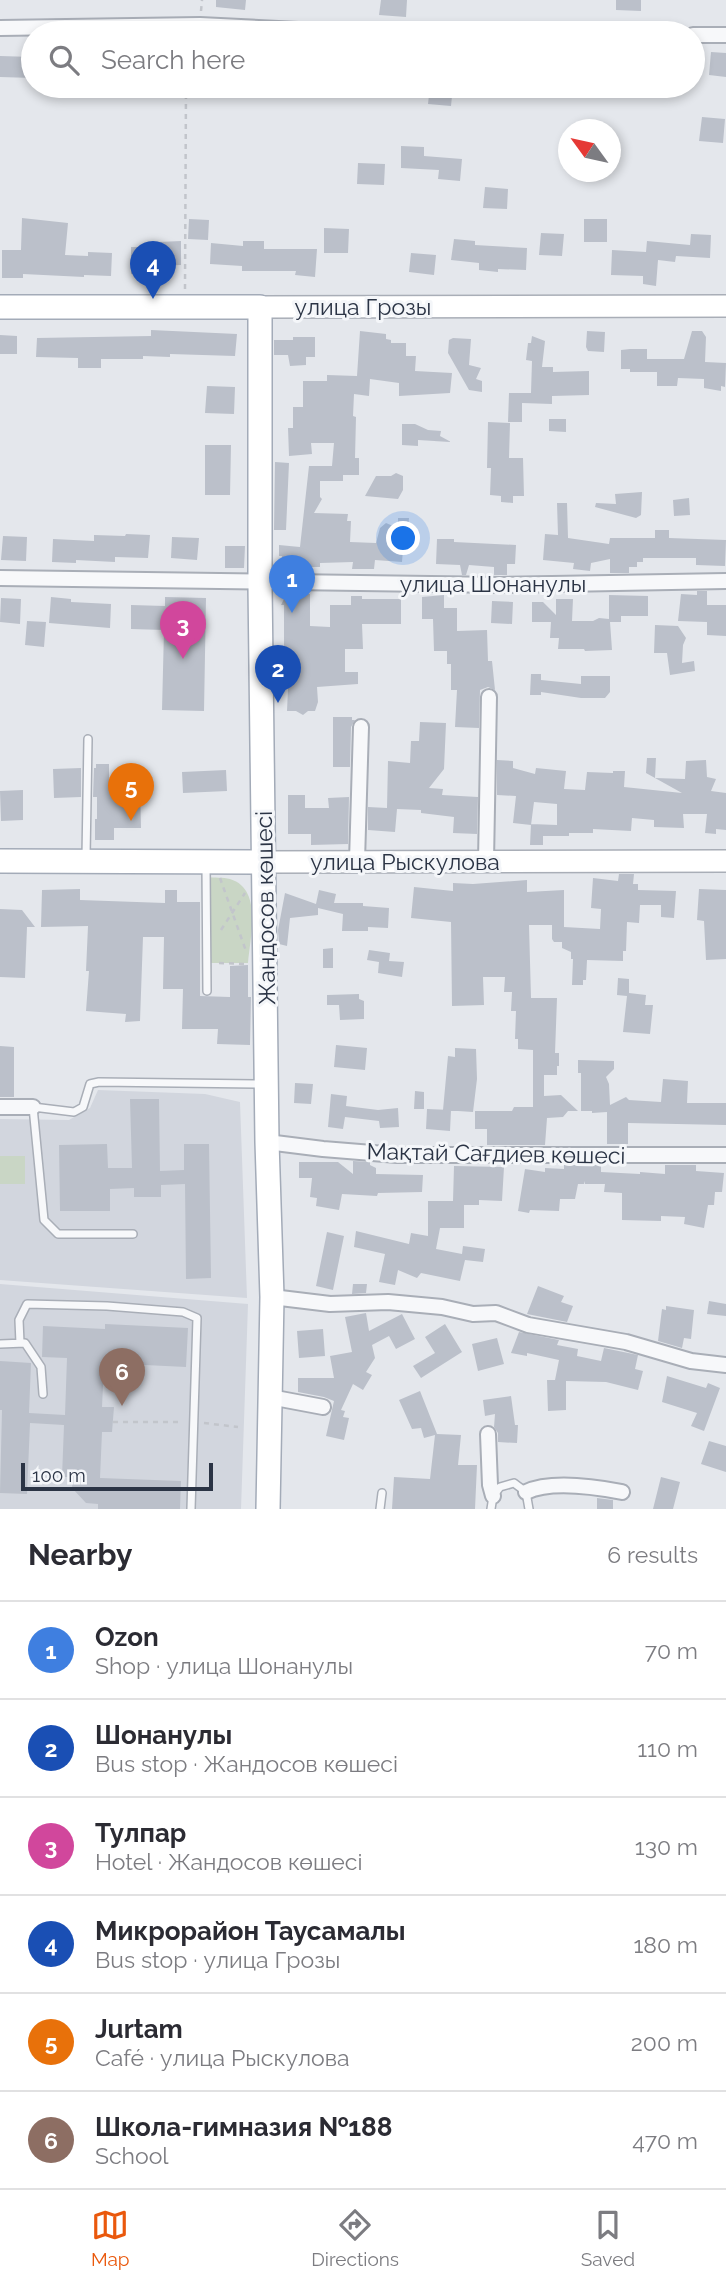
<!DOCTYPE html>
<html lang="en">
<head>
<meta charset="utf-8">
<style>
  :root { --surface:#fff; --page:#f2f2f3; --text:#2b2b33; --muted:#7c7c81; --line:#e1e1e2; --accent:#ea580c }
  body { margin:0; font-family:Raleway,sans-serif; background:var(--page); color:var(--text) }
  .compass { position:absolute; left:558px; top:119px; width:63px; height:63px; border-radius:50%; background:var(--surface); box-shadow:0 4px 10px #0003; rotate:303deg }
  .scale { position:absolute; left:21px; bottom:18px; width:192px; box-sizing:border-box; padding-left:7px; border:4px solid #2b3445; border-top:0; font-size:19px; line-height:24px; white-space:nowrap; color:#2b3445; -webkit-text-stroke:5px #f4f6f9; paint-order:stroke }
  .you { position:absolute; left:404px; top:539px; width:24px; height:24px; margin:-18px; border:5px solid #fff; border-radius:50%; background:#1a73e8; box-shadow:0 0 0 10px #1a73e833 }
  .badge { display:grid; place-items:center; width:46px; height:46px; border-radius:50%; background:var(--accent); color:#fff; font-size:23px; font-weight:700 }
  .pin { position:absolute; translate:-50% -58px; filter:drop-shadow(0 2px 4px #0008) }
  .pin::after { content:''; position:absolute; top:37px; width:24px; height:21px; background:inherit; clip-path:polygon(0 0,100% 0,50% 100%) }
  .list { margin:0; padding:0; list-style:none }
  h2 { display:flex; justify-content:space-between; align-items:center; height:91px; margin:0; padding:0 28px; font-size:30px }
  h2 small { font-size:23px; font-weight:400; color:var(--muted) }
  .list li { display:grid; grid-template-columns:46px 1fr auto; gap:21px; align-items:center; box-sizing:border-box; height:98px; padding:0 28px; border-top:2px solid var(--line) }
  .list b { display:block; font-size:26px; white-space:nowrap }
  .list p { margin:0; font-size:23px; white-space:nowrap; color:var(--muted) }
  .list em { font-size:23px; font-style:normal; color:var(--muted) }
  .icon { flex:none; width:38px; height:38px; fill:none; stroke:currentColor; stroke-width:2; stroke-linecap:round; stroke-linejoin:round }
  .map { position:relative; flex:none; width:726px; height:1509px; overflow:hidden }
  .search { position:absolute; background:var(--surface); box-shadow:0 4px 10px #0003; left:21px; right:21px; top:21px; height:77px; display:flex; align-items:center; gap:18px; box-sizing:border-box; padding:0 24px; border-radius:38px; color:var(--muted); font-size:26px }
  .sheet { height:679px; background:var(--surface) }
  nav { display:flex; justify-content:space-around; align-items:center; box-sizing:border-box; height:98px; border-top:2px solid var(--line); background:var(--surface); font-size:19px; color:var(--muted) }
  nav a { display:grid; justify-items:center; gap:4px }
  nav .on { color:var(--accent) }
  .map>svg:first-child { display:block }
  .built { fill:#d2d6de }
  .green { fill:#c9d6c5 }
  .building { fill:#bbc0ca }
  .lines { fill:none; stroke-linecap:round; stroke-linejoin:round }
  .lane-casing { stroke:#a9aeb7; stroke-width:10 }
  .street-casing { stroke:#a9aeb7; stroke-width:18 }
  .secondary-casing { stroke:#a9aeb7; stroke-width:24 }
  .primary-casing { stroke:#a3abb8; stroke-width:26 }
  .path { stroke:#c2c5cb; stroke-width:2.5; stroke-dasharray:5 5; stroke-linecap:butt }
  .lane { stroke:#f7f8fa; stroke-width:7 }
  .street { stroke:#f7f8fa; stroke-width:14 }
  .secondary { stroke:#fff; stroke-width:21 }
  .primary { stroke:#fff; stroke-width:23 }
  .labels { text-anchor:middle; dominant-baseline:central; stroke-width:6; stroke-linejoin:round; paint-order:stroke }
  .street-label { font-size:23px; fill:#2b3445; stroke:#f4f6f9 }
</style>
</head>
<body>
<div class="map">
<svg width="726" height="1509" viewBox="0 0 726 1509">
  <rect width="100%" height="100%" fill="#e4e7ec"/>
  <!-- built -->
  <path class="built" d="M98,1090l107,4 35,8 7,196 -247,-18v-161l69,1 21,-12z
    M0,1284l248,20 -7,205h-241z"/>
  <!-- green -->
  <path class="green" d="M207,877c7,1 16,0 23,2 33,10 20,58 18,84h-39z
    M0,1156h25v28h-25z"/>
  <!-- building -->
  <path class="building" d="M216,0h30l-1,10 -29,-3z
    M381,0h26l-1,17 -27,-2z
    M616,0h25v11l-25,-1z
    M711,52l15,1v24l-17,-2z
    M0,56l33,1v21l-33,-1z
    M430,86h23l-2,20 -23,-2z
    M702,117l23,2 -2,24 -24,-2z
    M401,146l23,1v9l38,3 -2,22 -22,-2 1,-9 -38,-2z
    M358,163l27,1 -1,21 -27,-1z
    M485,187l23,2 -1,20 -24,-1z
    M22,218l46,5 -3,32 23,1v-4l24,1 -1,23 -27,-1v2l-61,-3v4h-21v-28h19z
    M189,219l20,1 -1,20 -20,-1z
    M584,219h23v23h-23z
    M324,228l25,1 -1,24h-24z
    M541,233l23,1 -2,22 -23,-1z
    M691,234l20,1 -1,23 -34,-2 -1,6 -17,-2 -2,26 -13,-2v-8l-32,-1 1,-25 34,2 1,-11 43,4z
    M454,239l21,2v4l52,3 -1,22 -28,-1v3l-19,-2v-7l-28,-3z
    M181,241v24l-26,1v8h-24v-27h28v-5z
    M243,241h21v8h53l-2,28 -20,-2 1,-4h-54v-5l-32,-2 1,-21 32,3z
    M411,253l25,2 -2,20 -25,-3z
    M151,330l86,4 -2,22 -65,-2v3l-27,-1v3h-42v9h-23v-10l-42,-1 1,-19 114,-2z
    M360,331l26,3v5l5,1v3h15v13h10l-1,15 37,2 -2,20 -51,3v-13l-29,-4 -1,17 -15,-2 -1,22 3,1 -1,41h4v17h-16v6h-23v16l2,2 -8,14 34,1 -1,7h4l-1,21 26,1 4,-15 6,-5 12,5v-10h11l-3,32h-3l-1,12 -27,-2 -1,9h-22l1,-7 -33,1v4h-23v5l-16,-1 1,-15h-3v-11l21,2 9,-81h23l2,-23h-23l1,11 -23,2 -1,-28h5v-21h10v-26h24v-6l30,1z
    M587,331l18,1 -1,20 -16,-1 -2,-4z
    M692,331h10l4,6 -1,25 21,1 -1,24 -4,-1v5l-17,-3v-9l-26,-1 -1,8h-20v-14h-27v-3h-9v-19l9,-1h17v10h37z
    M0,335l17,1v18h-17z
    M532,336l13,5 -3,26h11v5l36,-1v24l-37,1v8l-30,-1v19h-14l1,-29h22l1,-32 -6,-1 2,-17h3z
    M293,337h22v20h-9v8l-16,1 -2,-11h-14v-15h19z
    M453,338l18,1 -2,26 12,3 -5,11 6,2v11l-13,-2 -21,-37 1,-13z
    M207,386l28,1 -1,27 -29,-1z
    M549,419h17v13l-17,-1z
    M488,422l22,1 -1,35h14l1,38h-11v7l-12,-1v-6l-11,-1 1,-27h-4z
    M402,424h13l13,6 13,1 -1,5 11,6 -33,-2v6l-16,-1z
    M205,445h26l-1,50h-25z
    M275,462l14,1 -3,67h-12z
    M396,473l7,3v14l-5,9 -33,-3 11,-20h15z
    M642,492l-1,23 -5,3 -41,-11 1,-4 20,1 -1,-10z
    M689,498l1,17 -16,1 -1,-16z
    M557,503h10l1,35 41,6 1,-6h45v-8h14v8l57,2 -1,26 -29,-1v-7h-53v4h-6v5h-8v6h-19v-14l-19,4 -1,8 -17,-2 1,-6 -31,-3 2,-26 13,1z
    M126,534l24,1 -2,23 -33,-1v5l-39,-2v3l-24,-1 1,-23 41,2v-6l31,1z
    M3,536l24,1 -1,24 -25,-1z
    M172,537l27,1 -2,22 -26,-2z
    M437,539h17v3l62,3 -1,19h-8v11h-13v-8l-25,-2 -3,10h-4l-2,-10 -24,-1z
    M225,546h20l-1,22h-19z
    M697,591h10v14h19v31l-19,-1v-13l-29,-1 3,-27 16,1z
    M287,593l23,1v32l20,1v-22h21v-9h11v3h39v25h-39l1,25h-18v23h13v12l-41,3 1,15 -3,9h-7l-5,4 -7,-4h-9l2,-44h-5v-62h-3z
    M444,595v13h13v23l30,-1 1,31h4l3,29 -7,-3 -8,3 -1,38 -24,-1 2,-37h-6v-26h-4v-13h-13l-1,-32h-11v-22z
    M609,595l39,1v20h-27v6h-11l2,28 -27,1 -1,-2h-26l1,-11h-9l1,-16h-19v-20h11l13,13v-16h17l-1,22h21l6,-3 10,1z
    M51,597l20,2v3l40,2 -1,24 -61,-5z
    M165,597l41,1 -2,113 -42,-1 2,-80 -33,-1v-24l34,1z
    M1,598l20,1 -1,25 -20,-2z
    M492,601l21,1 -1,22 -21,-1z
    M27,621l19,1 -2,25 -19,-2z
    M655,625l23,1 8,12 -3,7 -1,18 12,-2 1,10 -25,4 -3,-22h-13z
    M531,674h10v6l40,4v-8h29v16l-5,6h-24l-40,-6v3h-11z
    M333,717h19v3h3l-4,7 -1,40h-17z
    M420,722l26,1 -2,46 -15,19 14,1 -1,6 36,2 -1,37 -24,-1 1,-16 -33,-4v-3l-24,-1 -2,23 -27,-2v-23l19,1 1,-47 22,2 1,-22h8z
    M647,758h9l-1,20 -9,-5z
    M497,760l16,1v7l22,6 1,-6 30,3 -2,18 21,1 2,-18 26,1v-2h12l-1,16 58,6 -27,-15 30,1 1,-18 20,-1 1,17 9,2 -5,12 15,2v37l-10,-1v5l-11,-1 2,-19h-24l1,14 -30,-1v-7l-22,-2 -1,13 -38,-2v4h-24v3h-26v9h-13l1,-21 26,1v-21l-23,-2 -3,23 -18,-2 3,-27 -19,-1z
    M96,764h13v18h31l1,46h-27v12h-19v-21h2v-22h-4l1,-29h2z
    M81,768v29l-27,1 -1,-29z
    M226,770l1,21 -44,2 -1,-21z
    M23,790v30l-22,1 -1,-30z
    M288,795h17v13h24l-1,-10 21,-1 -1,47 -37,1v-11h-23z
    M619,874h15l-1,10h5v6l38,1 -2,27 -13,-1v-12h-21l-1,18 -12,-1 -1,29h-3v10l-36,-1 -1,20h-3v5h-11l1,-26h-2v-7l-9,-4v-6h-8l-2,-3v-14h-23l2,73h26l-2,55h4v13h-2v9h-13v21l17,-1 17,16h-10l-5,6 -16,1 -2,27h-58v-16h-12v-18h37l2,-4h19v-57l-15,-1v-10h-3l1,-28h-5l1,-19h-8l1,-15h-22l1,28 -32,1 -1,-84 -40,-4 3,-31 39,4v-8l20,1 54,-4v12l37,-2v37l36,2 1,-20 -10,-1 2,-30 25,3z
    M80,889v11l85,3v-13h12v12h23v94l30,1v-31l18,-1v32h3l-1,48 -33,-1 1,-15h-36l1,-40h-20l1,-52h-21l-3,84 -15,1 1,-8 -40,-3 3,-40h-3l2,-45 -47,1 1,-37z
    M699,889l27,1v69l-20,1 -2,-39 -7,-1z
    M319,890l17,4 -2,9h29v3l26,2 -1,20 -20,-1v4h-26l1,-17 -25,-6v7l-28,3 -3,28 -8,-2 -1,-14 7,-37 31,11z
    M0,909l22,1 13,17h-8l-2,51 -25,-1z
    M333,948v20h-10v-19z
    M369,950l21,3 -1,8 15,1 -2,15 -24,-4 1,-11 -12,-2z
    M618,978l11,1v14l17,2 -1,10h8l-3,29 -27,-2 4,-36 -10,-1z
    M359,994v5l5,2v18l-24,1 -1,-15h-12v-10z
    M336,1045l31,3 -2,22 -31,-3z
    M0,1046l14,1v50h-14z
    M455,1048l21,1 1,30 -4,33 -30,-2 5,-54 7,1z
    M578,1060l36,1v8l-8,8 3,7 1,21 16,-8 3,3 32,2 2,-23 25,2 -1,22h39v22l-98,-2v21h-21v-32l-15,1v-2h-11v-38h-3z
    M295,1083l18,1 -2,20 -17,-1z
    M415,1091l9,1v17h-10z
    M331,1094l16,2 -1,10 32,4 20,-2 1,19 -19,1 -1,-7 -34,-4 -2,12 -15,-2z
    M130,1099h29l1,72 24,-1v-26h25l2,134 -25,1 -1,-95 -24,1v12h-27v-9l-24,1v22h-50l-1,-66 48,-1 1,24h24z
    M427,1109l24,1 -1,21 -24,-2z
    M353,1161l17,1v3l6,3v6l47,1 -1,17 -44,1 -1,3 -35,-2 -3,16 -23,-4 1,-8 -7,-1 2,-19h-13v-16h39l15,12z
    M564,1165h37v7l39,2v-2l25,2v-9h31v6l28,2 -2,19h-7l-1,13h-6l-4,23 -20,-4 1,-7 -24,-1v5l-39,-1v-27l-18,-1 1,-8h-20v-3l-1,3h-6l-3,15h-15l-1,12 -29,-1 -1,3 -11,-2 7,-42 20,3v-4l19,1z
    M454,1166l50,1 -2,34 -23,-1v5h-15v23h-24l-4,21 26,5 1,-8 22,3 -2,13 -18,-2 -5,21 -39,-8 -4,5 -19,-8 -3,15 -16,-3 6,-28 -31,-7 2,-16 53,13 2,-11 17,3v-35h25z
    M327,1232l17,4 -11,54 -17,-4z
    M353,1284h14l-1,9 -14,1z
    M538,1286l26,10 -3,6 12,4 -6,16 -40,-8z
    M709,1301l17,3v12l-19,-2z
    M666,1306l28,4 -3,29 -7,-1 -2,10 -24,-7 4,-32 4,1z
    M366,1313l3,18 33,-17 13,25 -19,10 -7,-13 -17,9 3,13 -9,14 6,3 -9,15 -10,-6 -12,26 4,1 -2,6 6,1 -5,22 -18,-4 8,-35 -10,-4 -26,-5v-14h36l-4,-22 22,-4 -7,-35z
    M105,1324l83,4 -2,39 -82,-4 -2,44h12l-2,25h-10l-2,46 81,3 -1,28h-82v-5l-12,-1 -14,-15 1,-11h-11l2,-52 -34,-2 -3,71 -27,-1 2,-83h-2v-49l31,2 -2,50 36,2 2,-57 -25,-1 1,-31 62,3z
    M445,1324l17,28 -41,26 -8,-12 22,-13 -10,-16z
    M323,1329l2,27 -26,2 -2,-27z
    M519,1332l40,8 -2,5 21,4 -1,7 24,5 3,-13 34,7 -3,14 8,2 -5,19 -32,-8 -40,-1v29l-18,1 -1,-31h8l4,-20 -32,-7v3l-16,-3z
    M497,1338l7,26 -26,7 -6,-27z
    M667,1376l39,12 2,-5 12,5 -16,43 -13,-5 6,-13 -35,-11z
    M420,1391l17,43 24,1 -3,30h19l-2,44h-83l2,-32 36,2 5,-44 -11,3 -3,-10 -9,1 -13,-29z
    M511,1396l4,29h3l-1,18 -19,-1v-9l-4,-6 1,-13 -10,2 -2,-16z
    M709,1441l17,5v26l-25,-8z
    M661,1477l19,5 -7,27h-20z
    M597,1498l16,2v9h-16z"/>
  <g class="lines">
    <!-- lane casing -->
    <g class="lane-casing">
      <path id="lane" d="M86,857l2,-118
        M206,866l1,125
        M133,1234h-75l-14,-14 -11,-113 41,5 9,-5 7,-23 9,-2 164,2
        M20,1343l-1,-23 8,-16 80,2 76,6 14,6 -6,191
        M0,1344l25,-1 16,24 2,27
        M380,1509l2,-16
        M491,1509l2,-13 7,-9 14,-4 12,9 3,17"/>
    </g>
    <!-- street casing -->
    <g class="street-casing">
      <path id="street" d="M0,28l200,-3 98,5 245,3
        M693,35h33
        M0,578l501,7 225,-4
        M357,861l4,-134
        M486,861l3,-164
        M0,1107h33
        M267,1142l56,7 74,6h329
        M272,1297l58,7 58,-2 54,5 31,7 23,-1 32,12 98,17 65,19 35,4
        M270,1397l53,10
        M488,1434l2,51 3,11
        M526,1492c25,-12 70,-5 96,0"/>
    </g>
    <!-- secondary casing -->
    <g class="secondary-casing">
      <path id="secondary" d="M260,307l466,-1
        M265,862l461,-1"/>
    </g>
    <!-- primary casing -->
    <g class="primary-casing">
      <path id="primary" d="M0,307h260v278l7,557 5,155 -4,212
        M0,861l265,1"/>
    </g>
    <!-- path -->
    <path class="path" d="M201,11l1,-11
      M185,289l1,-203
      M220,878l26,73
      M221,930l24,-37
      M219,963l28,1
      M113,1422h70
      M204,1423l34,4"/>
    <!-- lane -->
    <use href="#lane" class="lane"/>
    <!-- street -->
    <use href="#street" class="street"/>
    <!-- secondary -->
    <use href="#secondary" class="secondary"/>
    <!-- primary -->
    <use href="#primary" class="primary"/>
  </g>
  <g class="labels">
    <!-- street labels -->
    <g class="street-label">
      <text x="363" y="306">улица Грозы</text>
      <text x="493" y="583">улица Шонанулы</text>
      <text x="405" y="861">улица Рыскулова</text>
      <text transform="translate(265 908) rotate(-91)">Жандосов көшесі</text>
      <text transform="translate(496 1153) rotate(1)">Мақтай Сағдиев көшесі</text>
    </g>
  </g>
</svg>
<svg class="compass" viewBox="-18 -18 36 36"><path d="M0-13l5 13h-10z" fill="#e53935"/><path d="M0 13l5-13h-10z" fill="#7c7c81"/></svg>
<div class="scale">100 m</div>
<div class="you"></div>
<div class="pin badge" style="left:292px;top:613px;background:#3f7fe0">1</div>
<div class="pin badge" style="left:278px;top:703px;background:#1a4fb4">2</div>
<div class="pin badge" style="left:183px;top:659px;background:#d1479c">3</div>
<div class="pin badge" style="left:153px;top:299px;background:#1a4fb4">4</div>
<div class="pin badge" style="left:131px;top:821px;background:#e8710a">5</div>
<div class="pin badge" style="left:122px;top:1406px;background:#8d6e63">6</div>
<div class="search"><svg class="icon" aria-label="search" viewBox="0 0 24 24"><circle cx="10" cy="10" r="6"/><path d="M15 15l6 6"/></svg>Search here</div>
</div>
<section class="sheet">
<h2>Nearby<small>6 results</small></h2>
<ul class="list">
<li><span class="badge" style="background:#3f7fe0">1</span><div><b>Ozon</b><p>Shop · улица Шонанулы</p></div><em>70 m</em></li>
<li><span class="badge" style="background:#1a4fb4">2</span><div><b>Шонанулы</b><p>Bus stop · Жандосов көшесі</p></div><em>110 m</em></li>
<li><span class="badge" style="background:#d1479c">3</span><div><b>Тулпар</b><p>Hotel · Жандосов көшесі</p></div><em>130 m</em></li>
<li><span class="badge" style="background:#1a4fb4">4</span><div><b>Микрорайон Таусамалы</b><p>Bus stop · улица Грозы</p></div><em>180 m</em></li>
<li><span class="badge" style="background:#e8710a">5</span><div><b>Jurtam</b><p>Café · улица Рыскулова</p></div><em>200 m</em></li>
<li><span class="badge" style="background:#8d6e63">6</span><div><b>Школа-гимназия №188</b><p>School</p></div><em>470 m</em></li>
</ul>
</section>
<nav>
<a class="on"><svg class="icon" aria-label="map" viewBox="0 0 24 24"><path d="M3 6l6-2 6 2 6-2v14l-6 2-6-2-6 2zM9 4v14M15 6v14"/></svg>Map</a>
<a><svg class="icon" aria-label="directions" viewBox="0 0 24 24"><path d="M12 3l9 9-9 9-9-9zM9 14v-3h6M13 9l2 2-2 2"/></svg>Directions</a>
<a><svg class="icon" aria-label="saved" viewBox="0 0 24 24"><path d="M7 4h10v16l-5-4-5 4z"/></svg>Saved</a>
</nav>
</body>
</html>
